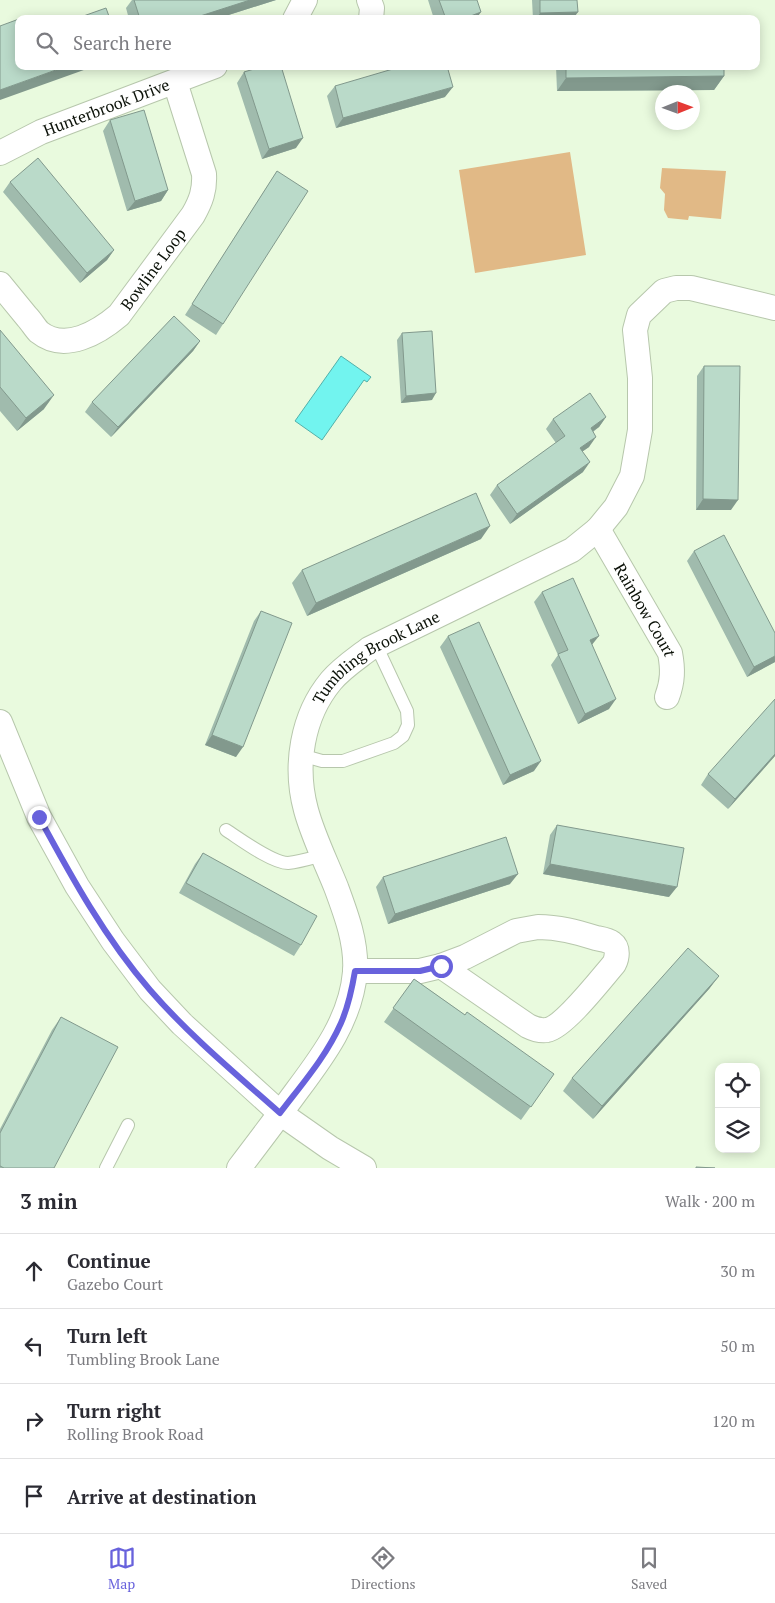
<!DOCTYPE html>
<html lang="en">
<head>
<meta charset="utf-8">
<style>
  :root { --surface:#fff; --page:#f2f2f3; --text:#2b2b33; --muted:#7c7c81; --line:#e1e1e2; --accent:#6862dc }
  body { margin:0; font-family:"PT Serif",serif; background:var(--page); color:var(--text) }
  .controls { position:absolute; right:15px; bottom:15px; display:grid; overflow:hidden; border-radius:10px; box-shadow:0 2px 12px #0003 }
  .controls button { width:45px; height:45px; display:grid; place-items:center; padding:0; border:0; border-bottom:1px solid var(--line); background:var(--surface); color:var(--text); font:25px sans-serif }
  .compass { position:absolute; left:655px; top:85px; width:45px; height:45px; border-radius:50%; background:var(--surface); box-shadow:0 2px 12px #0003; rotate:89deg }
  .stop { position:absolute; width:15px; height:15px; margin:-11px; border:4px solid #6862dc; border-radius:50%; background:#fff }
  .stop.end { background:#6862dc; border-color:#fff; box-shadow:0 1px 5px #0008 }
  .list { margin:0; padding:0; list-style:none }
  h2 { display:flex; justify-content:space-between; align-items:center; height:65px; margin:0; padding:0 20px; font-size:21px }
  h2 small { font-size:16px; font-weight:400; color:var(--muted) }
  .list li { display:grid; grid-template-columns:32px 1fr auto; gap:15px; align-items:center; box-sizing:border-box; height:75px; padding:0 20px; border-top:1px solid var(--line) }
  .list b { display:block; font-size:19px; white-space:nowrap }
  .list p { margin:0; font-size:16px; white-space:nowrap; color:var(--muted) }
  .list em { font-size:16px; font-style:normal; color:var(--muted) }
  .icon { flex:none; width:28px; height:28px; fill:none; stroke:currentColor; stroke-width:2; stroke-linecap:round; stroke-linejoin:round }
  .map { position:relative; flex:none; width:775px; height:1168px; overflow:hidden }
  .search { position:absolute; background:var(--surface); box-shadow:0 2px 12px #0003; left:15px; right:15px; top:15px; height:55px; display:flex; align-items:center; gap:12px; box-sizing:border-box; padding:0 18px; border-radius:10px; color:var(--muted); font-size:19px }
  .sheet { height:365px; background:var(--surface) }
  nav { display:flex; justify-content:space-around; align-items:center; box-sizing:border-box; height:70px; border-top:1px solid var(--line); background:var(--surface); font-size:14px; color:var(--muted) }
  nav a { display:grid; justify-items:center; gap:2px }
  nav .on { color:var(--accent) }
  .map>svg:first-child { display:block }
  .green { fill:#e1b986 }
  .water { fill:#72f4ef; stroke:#53b0aa }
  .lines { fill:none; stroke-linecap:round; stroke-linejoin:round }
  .lane-casing { stroke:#b7c7ac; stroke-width:14 }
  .street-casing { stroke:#b7c7ac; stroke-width:26 }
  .lane { stroke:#fff; stroke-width:12 }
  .street { stroke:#fff; stroke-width:24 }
  .wall { fill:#a0bbad }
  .shaded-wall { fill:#82998d }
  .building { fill:#badac9; stroke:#82998d }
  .route { stroke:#6862dc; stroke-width:6 }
  .labels { text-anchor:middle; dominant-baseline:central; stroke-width:4; stroke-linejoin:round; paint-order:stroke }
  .street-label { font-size:16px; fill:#0b1108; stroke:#fff }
</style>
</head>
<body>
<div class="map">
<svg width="775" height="1168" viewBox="0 0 775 1168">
  <rect width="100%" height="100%" fill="#e9fade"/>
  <!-- green -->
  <path class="green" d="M570,152l16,103 -111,18 -16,-103z
    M662,168l64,3 -5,48 -32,-3 -1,4 -20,-2 -4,-8 1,-16 -5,-6z"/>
  <!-- water -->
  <path class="water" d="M341,356l30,21 -4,5 -3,-2 -42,60 -27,-19z"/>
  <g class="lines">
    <!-- lane casing -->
    <g class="lane-casing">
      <path id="lane" d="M301,755l21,6h21l51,-18 9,-7 5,-11 -1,-14 -31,-66
        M226,830c14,9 46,33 62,33 12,-1 24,-5 35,-8
        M106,1168l22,-43"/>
    </g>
    <!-- street casing -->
    <g class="street-casing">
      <g id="street">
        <path d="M369,0l3,8 -1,11"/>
        <path d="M295,19l10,-19"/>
        <path id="s1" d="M0,153l41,-21 174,-66"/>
        <path id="s2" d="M0,284c9,11 18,22 27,33 4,4 8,11 12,15 26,21 60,0 80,-17l74,-100c8,-14 12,-25 11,-41l-29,-92"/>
        <path id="s3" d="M598,529l72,124c3,16 3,28 -3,44"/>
        <path d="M0,722l39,95 38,69 36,55 37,49 32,34 98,89 50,35 34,20"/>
        <path d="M538,927c21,0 38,5 58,11 5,1 12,2 16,5 7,5 5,15 2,21 -13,15 -50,63 -67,66 -7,1 -13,-1 -19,-4l-87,-60 24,-9 51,-26z"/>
        <path d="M355,971h65l21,-5"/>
        <path id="s4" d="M239,1168c19,-25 38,-50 57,-76 27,-36 55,-73 59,-120 2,-29 -9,-58 -19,-85 -10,-25 -23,-51 -30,-77 -12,-44 -4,-94 25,-129 11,-13 25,-22 38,-32l203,-99 26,-21 18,-22 16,-31 8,-46v-52l-5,-48 4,-15 25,-24 12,-3h15l84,20"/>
      </g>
    </g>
    <!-- lane -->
    <use href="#lane" class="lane"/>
    <!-- street -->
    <use href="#street" class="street"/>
  </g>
  <!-- wall -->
  <path class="wall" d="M132,0h144l-60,19h-87l-3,-11z
    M428,0h49l-1,19h-42z
    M532,0h45l-4,19h-40z
    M556,66h168v10l-10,14 -157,1z
    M244,72l52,76 -34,11 -25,-76z
    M335,86l110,11 -109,31 -9,-32z
    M110,120l58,70 -7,11 -34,10 -24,-80z
    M277,171l-54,153 -7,11 -31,-20z
    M10,182l104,68 -7,10 -27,23 -77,-91z
    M0,330l44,79 -27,22 -17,-20z
    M402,333l30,67 -31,3 -4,-63z
    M200,341l-7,10 -82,86 -26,-25 7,-10z
    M704,366l27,144h-35l1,-134z
    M606,417l-7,10 -6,5 -4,15 -6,4v21l-73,52 -20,-29 7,-10 59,-42 -10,-14 7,-10z
    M481,539l-174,77 -15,-33 10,-13z
    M694,551l81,105v6l-28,15 -60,-116z
    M542,592l50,53 17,64 -31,15 -27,-59 7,-10 -24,-53z
    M261,611l-25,146 -31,-12 49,-124z
    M448,636l86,135 -31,14 -63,-138z
    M775,756l-47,53 -27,-24 7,-11z
    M557,825l112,72 -126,-23 7,-39z
    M203,853l98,92 -7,11 -115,-63 16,-29z
    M383,877l127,7 -122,40 -12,-37z
    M719,976l-10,13 -116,130 -30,-28 9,-13z
    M414,979l51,36 89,59 -33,46 -137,-98z
    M61,1017l-7,151h-54v-39l52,-99z"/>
  <!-- shaded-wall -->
  <path class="shaded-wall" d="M250,0h26l-60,19h-25z
    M481,12l-5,7h-13z
    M578,12l-5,7h-37l4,-6z
    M67,66h28l-95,34v-10z
    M724,76l-10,14 -157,1 9,-13z
    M453,87l-8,10 -109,31 7,-10z
    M303,138l-7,10 -34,11 7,-10z
    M168,190l-7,11 -34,10 8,-10z
    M114,250l-7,10 -27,23 7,-10z
    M200,341l-7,10 -82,86 7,-10z
    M436,393l-4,7 -31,3 5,-7z
    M54,395l-10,14 -27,22 9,-13z
    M606,417l-7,10 -16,11 8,-10z
    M596,437l-7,10 -16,11 7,-10z
    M590,462l-7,10 -73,52 7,-10z
    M703,499l35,1 -7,10h-35z
    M490,526l-9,13 -174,77 9,-13z
    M599,636l-8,10 -1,-6z
    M775,656v6l-28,15 7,-10z
    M616,699l-7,10 -31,15 7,-10z
    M212,735l31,12 -7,10 -31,-12z
    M775,754v2l-47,53 7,-10z
    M541,761l-7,10 -31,14 7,-10z
    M550,864l127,23 -8,10 -126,-23z
    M518,874l-8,10 -122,40 7,-10z
    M719,976l-10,13 -116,130 9,-13z"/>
  <!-- building -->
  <path class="building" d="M134,0h116l-59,19h-51z
    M439,0h38l4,12 -18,7h-17z
    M540,0h37l1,12 -38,1z
    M106,8l4,11h-35z
    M19,19v47h48l-67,24v-64z
    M264,66h17l22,72 -34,11 -25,-77z
    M403,66h44l6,21 -110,31 -8,-32z
    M566,66h158v10l-158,2z
    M144,110l24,80 -33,11 -25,-81z
    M38,158l76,92 -27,23 -77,-91z
    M277,171l31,20 -85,133 -31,-20z
    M174,316l26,25 -82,86 -26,-25z
    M0,330l54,65 -28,23 -26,-31z
    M432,331l4,62 -30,3 -4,-63z
    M704,366h36l-2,134 -35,-1z
    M590,393l16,24 -15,11 5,9 -16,11 10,14 -73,52 -20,-29 68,-49 -12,-17z
    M476,493l14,33 -174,77 -14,-33z
    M724,535l51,98v23l-21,11 -60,-116z
    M573,578l26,58 -9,4 26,59 -31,15 -27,-60 10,-4 -26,-58z
    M261,611l31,12 -49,124 -31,-12z
    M479,622l62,139 -31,14 -62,-139z
    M775,699v55l-40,45 -27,-25z
    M557,825l127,23 -7,39 -127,-23z
    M506,837l12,37 -123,40 -12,-37z
    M203,853l114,63 -16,29 -115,-62z
    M688,948l31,28 -117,130 -30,-28z
    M414,979l51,36 2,-3 87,62 -23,33 -138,-99z
    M61,1017l57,30 -64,121h-50l-4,-2v-33z
    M696,1167l19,1h-19z"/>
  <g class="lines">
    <!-- route -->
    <path class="route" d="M39,817c33,61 66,121 111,173 39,45 86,84 130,123 22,-29 46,-56 61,-90 7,-16 11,-34 14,-52h65l21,-5"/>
  </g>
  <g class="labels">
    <!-- street labels -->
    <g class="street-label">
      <text stroke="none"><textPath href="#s1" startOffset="116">Hunterbrook Drive</textPath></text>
      <text stroke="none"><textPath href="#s2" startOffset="208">Bowline Loop</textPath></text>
      <text stroke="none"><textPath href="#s3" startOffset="94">Rainbow Court</textPath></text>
      <text stroke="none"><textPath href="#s4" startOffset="588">Tumbling Brook Lane</textPath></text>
    </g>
  </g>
</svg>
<div class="controls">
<button><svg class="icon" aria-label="locate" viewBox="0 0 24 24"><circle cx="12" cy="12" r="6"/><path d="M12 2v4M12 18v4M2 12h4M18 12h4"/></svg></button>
<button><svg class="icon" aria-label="layers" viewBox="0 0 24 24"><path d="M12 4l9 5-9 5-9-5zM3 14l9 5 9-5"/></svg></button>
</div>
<svg class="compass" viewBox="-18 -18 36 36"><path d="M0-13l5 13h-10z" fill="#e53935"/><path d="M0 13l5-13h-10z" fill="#7c7c81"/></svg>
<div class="stop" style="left:441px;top:966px"></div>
<div class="stop end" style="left:39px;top:817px"></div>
<div class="search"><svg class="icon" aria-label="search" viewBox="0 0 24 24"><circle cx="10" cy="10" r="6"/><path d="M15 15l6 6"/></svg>Search here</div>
</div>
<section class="sheet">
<h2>3 min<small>Walk · 200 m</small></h2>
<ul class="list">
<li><svg class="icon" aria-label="ahead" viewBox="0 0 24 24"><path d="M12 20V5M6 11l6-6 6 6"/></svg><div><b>Continue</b><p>Gazebo Court</p></div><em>30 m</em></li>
<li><svg class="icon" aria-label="left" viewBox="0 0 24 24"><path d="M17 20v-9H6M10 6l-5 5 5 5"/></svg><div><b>Turn left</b><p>Tumbling Brook Lane</p></div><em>50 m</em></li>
<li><svg class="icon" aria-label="right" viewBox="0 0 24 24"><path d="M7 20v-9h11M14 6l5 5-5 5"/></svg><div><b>Turn right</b><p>Rolling Brook Road</p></div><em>120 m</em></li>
<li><svg class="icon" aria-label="arrive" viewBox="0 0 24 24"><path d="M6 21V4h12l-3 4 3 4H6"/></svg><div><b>Arrive at destination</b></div></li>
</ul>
</section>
<nav>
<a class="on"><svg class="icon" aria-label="map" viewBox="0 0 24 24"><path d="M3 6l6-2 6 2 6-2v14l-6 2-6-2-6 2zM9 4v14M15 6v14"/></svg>Map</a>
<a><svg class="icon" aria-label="directions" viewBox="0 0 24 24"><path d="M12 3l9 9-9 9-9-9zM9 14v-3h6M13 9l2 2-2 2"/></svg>Directions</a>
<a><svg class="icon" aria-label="saved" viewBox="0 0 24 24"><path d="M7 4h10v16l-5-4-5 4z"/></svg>Saved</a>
</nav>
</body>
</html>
